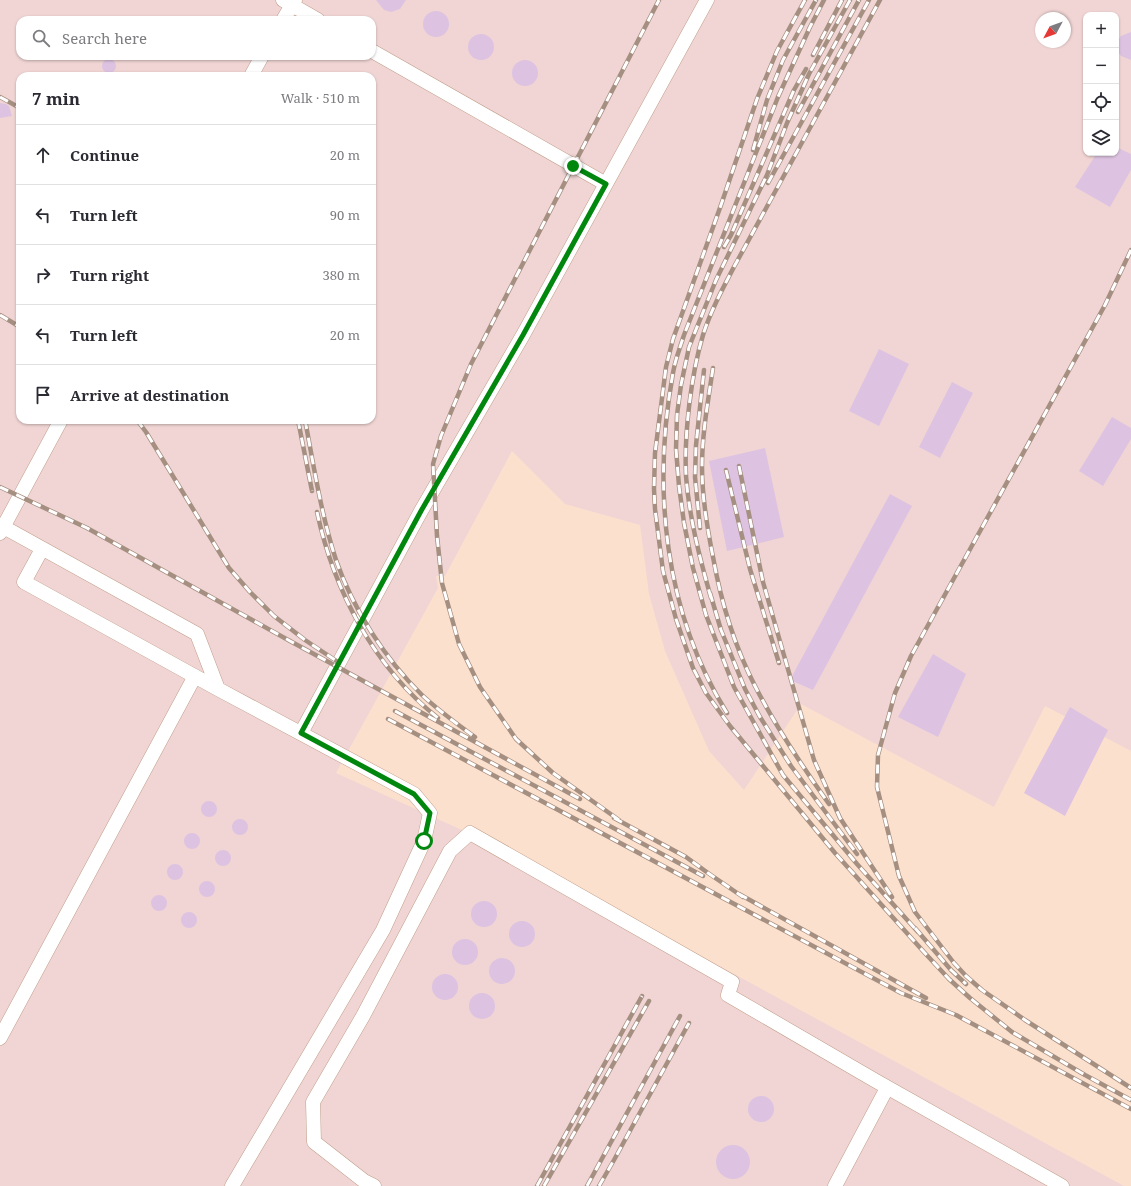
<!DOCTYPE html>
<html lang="en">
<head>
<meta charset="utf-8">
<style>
  :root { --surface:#fff; --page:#f2f2f3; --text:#2b2b33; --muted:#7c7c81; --line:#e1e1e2 }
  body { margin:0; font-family:"Noto Serif",serif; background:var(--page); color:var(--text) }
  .controls { position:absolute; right:12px; top:12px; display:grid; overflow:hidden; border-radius:8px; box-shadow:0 1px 3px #0004 }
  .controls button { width:36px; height:36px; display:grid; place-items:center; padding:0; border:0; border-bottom:1px solid var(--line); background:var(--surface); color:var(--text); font:20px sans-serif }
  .compass { position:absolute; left:1035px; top:12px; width:36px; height:36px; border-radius:50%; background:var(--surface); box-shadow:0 1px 3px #0004; rotate:229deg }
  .stop { position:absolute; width:12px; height:12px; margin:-9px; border:3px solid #01870e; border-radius:50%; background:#fff }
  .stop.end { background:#01870e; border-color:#fff; box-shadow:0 1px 4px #0008 }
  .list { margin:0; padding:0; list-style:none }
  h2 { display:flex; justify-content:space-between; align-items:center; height:52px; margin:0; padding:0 16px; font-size:17px }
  h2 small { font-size:13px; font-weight:400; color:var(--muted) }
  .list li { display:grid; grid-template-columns:26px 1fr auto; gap:12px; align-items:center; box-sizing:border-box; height:60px; padding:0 16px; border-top:1px solid var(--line) }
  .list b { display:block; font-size:15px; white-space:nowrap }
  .list em { font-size:13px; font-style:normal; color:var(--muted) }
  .icon { flex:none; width:22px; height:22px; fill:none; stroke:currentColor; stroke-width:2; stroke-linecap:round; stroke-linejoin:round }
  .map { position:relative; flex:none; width:1131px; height:1186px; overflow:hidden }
  .search { position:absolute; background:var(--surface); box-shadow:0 1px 3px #0004; left:16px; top:16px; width:360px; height:44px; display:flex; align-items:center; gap:10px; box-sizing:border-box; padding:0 14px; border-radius:12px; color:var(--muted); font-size:15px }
  .panel { position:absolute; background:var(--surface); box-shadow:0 1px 3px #0004; left:16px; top:72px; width:360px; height:352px; border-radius:12px }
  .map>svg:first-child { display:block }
  .industrial { fill:#f0d5d4; fill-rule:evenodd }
  .building { fill:#ddc3e1 }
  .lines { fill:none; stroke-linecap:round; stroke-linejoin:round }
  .minor-casing { stroke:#c09f8a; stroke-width:15 }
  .minor { stroke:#fff; stroke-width:14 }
  .rail-casing { stroke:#a58f81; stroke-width:4.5 }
  .rail { stroke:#fff; stroke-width:3; stroke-dasharray:9; stroke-linecap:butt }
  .route { stroke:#01870e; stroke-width:5 }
</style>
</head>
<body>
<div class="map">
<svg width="1131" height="1186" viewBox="0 0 1131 1186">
  <rect width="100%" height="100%" fill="#fce0ce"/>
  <!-- industrial -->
  <path class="industrial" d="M0,0h1131v751l-86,-45 -51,101 -193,-103 -57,86 -35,-39 -44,-100 -16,-57 -9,-69 -75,-21 -53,-53 -67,125h-9l2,12 -102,185 126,57 134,72 2,-2 526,286h-1124zM1086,15h30v138h-30zM1041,18h24v24h-24zM20,20h352v36h-352zM20,76h352v344h-352z"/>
  <!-- building -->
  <path class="building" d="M376,0h30l-6,9 -9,3 -7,-2z
    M423 24a13 13 0 1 1 26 0a13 13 0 1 1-26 0Z
    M1131,32v28l-10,-4 -3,-4 -1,-6 1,-6 3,-4z
    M468 47a13 13 0 1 1 26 0a13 13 0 1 1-26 0Z
    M102 66a7 7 0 1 1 14 0a7 7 0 1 1-14 0Z
    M512 73a13 13 0 1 1 26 0a13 13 0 1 1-26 0Z
    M0,103l6,1 3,2 3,10 -12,2z
    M1116,147l15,7v16l-21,37 -35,-20 22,-34h19z
    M879,349l30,15 -30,62 -30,-15z
    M952,382l21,11 -33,65 -21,-11z
    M1112,417l19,11v11l-28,47 -24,-15z
    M765,448l19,89 -57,14 -18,-90z
    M890,494l22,12 -99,184 -23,-10z
    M933,654l33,20 -28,63 -40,-20z
    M1070,707l38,23 -43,86 -41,-23z
    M201 809a8 8 0 1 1 16 0a8 8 0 1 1-16 0Z
    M232 827a8 8 0 1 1 16 0a8 8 0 1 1-16 0Z
    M184 841a8 8 0 1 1 16 0a8 8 0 1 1-16 0Z
    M215 858a8 8 0 1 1 16 0a8 8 0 1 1-16 0Z
    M167 872a8 8 0 1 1 16 0a8 8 0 1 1-16 0Z
    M199 889a8 8 0 1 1 16 0a8 8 0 1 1-16 0Z
    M151 903a8 8 0 1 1 16 0a8 8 0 1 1-16 0Z
    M471 914a13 13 0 1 1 26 0a13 13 0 1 1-26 0Z
    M181 920a8 8 0 1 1 16 0a8 8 0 1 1-16 0Z
    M509 934a13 13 0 1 1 26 0a13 13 0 1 1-26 0Z
    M452 952a13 13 0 1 1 26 0a13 13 0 1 1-26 0Z
    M489 971a13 13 0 1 1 26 0a13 13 0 1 1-26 0Z
    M432 987a13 13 0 1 1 26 0a13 13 0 1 1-26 0Z
    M469 1006a13 13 0 1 1 26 0a13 13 0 1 1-26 0Z
    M748 1109a13 13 0 1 1 26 0a13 13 0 1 1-26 0Z
    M716 1162a17 17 0 1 1 34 0a17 17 0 1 1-34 0Z"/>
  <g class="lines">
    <!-- minor casing -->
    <g class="minor-casing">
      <path id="minor" d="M283,0l35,20
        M283,20l12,-20
        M372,51l234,133
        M251,76l11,-20
        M0,525l197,109 21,55
        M0,533l61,-113
        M42,549l-18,33 194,107 196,105 16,19 -6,28 -41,89 -151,256
        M301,733l120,-222 102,-176 184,-335
        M0,1038l195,-362
        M374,1186l-10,-5 -50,-39 -1,-40 50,-86 87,-165 20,-18 262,149 -4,13 148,86 186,105
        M835,1186l52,-98"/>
    </g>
    <!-- minor -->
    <use href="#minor" class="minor"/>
    <!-- rail casing -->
    <g class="rail-casing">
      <path id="rail" d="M805,0l-28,51 -20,48 -36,106 -48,134 -7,28 -11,86 -1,36 1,20 8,62 13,48 17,49 13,25 24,33 105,127 88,98 26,28 21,19 42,34 73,43 46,25
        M850,0l-41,74 -22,49 -20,52 -51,105 -27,67 -8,38 -4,30 -1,34 3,37 5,37 9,45 13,47 28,72 49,88 74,89 61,68
        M813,55l29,-55
        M0,97l20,11
        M798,112l61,-112
        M753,150l14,-50 16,-40 33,-60
        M768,183l101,-183
        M724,247l7,-12 63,-145 12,-21
        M1131,250l-26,55 -194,351 -16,37 -17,62 -1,32 22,89 16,36 39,51 12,13 16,14 43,30 106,68
        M0,315l20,12
        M713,368c-5,33 -11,66 -11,99 0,31 5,60 11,90 8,45 21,88 42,129 21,41 47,80 74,118
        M137,420l9,12 83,136 21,24 24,24 31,24 33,22
        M298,420l14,71
        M305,420c9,47 16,94 31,140 17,49 49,99 86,135 16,15 35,29 53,42
        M739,466l24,116 51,178 26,58 52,79
        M726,470l24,99 29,94
        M0,487l87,41 203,113 290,158
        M317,512c17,79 57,155 121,206
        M700,528l-5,-51 1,-32 8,-75
        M710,593l11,37 24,59 15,28 31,49 66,88
        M711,598c-11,-39 -22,-81 -25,-122 -2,-42 5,-101 17,-141 8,-25 20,-47 32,-70l145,-265
        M395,711l308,165
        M727,713c-63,-101 -75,-225 -54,-340 2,-13 7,-25 11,-38l94,-238 32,-70 14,-27
        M388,719l513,274 55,22 175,94
        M614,818l72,39 22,16 35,24
        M619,820l-66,-47 -37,-34 -36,-52 -21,-43 -17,-61 -5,-47 -4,-72 8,-28 30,-72 188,-364
        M739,894l187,104
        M915,928l36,42 15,14
        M537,1186l105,-190
        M544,1186l105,-185
        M587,1186l93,-170
        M599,1186l15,-26 75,-137"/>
    </g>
    <!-- rail -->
    <use href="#rail" class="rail"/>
  </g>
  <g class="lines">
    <!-- route -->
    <path class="route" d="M424,841l6,-28 -16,-19 -113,-61 120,-222 102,-176 83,-151 -33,-18"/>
  </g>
</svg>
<div class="controls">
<button>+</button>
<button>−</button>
<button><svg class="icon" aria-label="locate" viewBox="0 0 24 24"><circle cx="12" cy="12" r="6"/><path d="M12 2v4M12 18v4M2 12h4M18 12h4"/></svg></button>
<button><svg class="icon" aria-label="layers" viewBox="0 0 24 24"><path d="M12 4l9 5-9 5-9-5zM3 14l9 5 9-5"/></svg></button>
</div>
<svg class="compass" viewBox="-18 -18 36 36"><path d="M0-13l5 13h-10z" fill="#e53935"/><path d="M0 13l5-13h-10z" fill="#7c7c81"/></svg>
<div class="stop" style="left:424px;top:841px"></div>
<div class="stop end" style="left:573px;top:166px"></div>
<div class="search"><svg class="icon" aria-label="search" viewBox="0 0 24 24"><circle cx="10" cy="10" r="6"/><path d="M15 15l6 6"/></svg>Search here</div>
<section class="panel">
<h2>7 min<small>Walk · 510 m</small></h2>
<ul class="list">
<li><svg class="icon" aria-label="ahead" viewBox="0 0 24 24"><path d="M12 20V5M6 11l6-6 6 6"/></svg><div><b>Continue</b></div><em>20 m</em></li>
<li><svg class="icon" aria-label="left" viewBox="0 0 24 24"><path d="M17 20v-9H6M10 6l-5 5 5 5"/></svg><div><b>Turn left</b></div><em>90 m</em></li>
<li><svg class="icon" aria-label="right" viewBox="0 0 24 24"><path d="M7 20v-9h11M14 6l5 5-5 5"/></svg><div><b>Turn right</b></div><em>380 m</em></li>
<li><svg class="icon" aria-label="left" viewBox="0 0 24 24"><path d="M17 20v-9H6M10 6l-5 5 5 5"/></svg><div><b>Turn left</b></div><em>20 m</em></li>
<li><svg class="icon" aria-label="arrive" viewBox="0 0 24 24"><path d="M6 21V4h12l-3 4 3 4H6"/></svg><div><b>Arrive at destination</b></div></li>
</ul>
</section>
</div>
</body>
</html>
